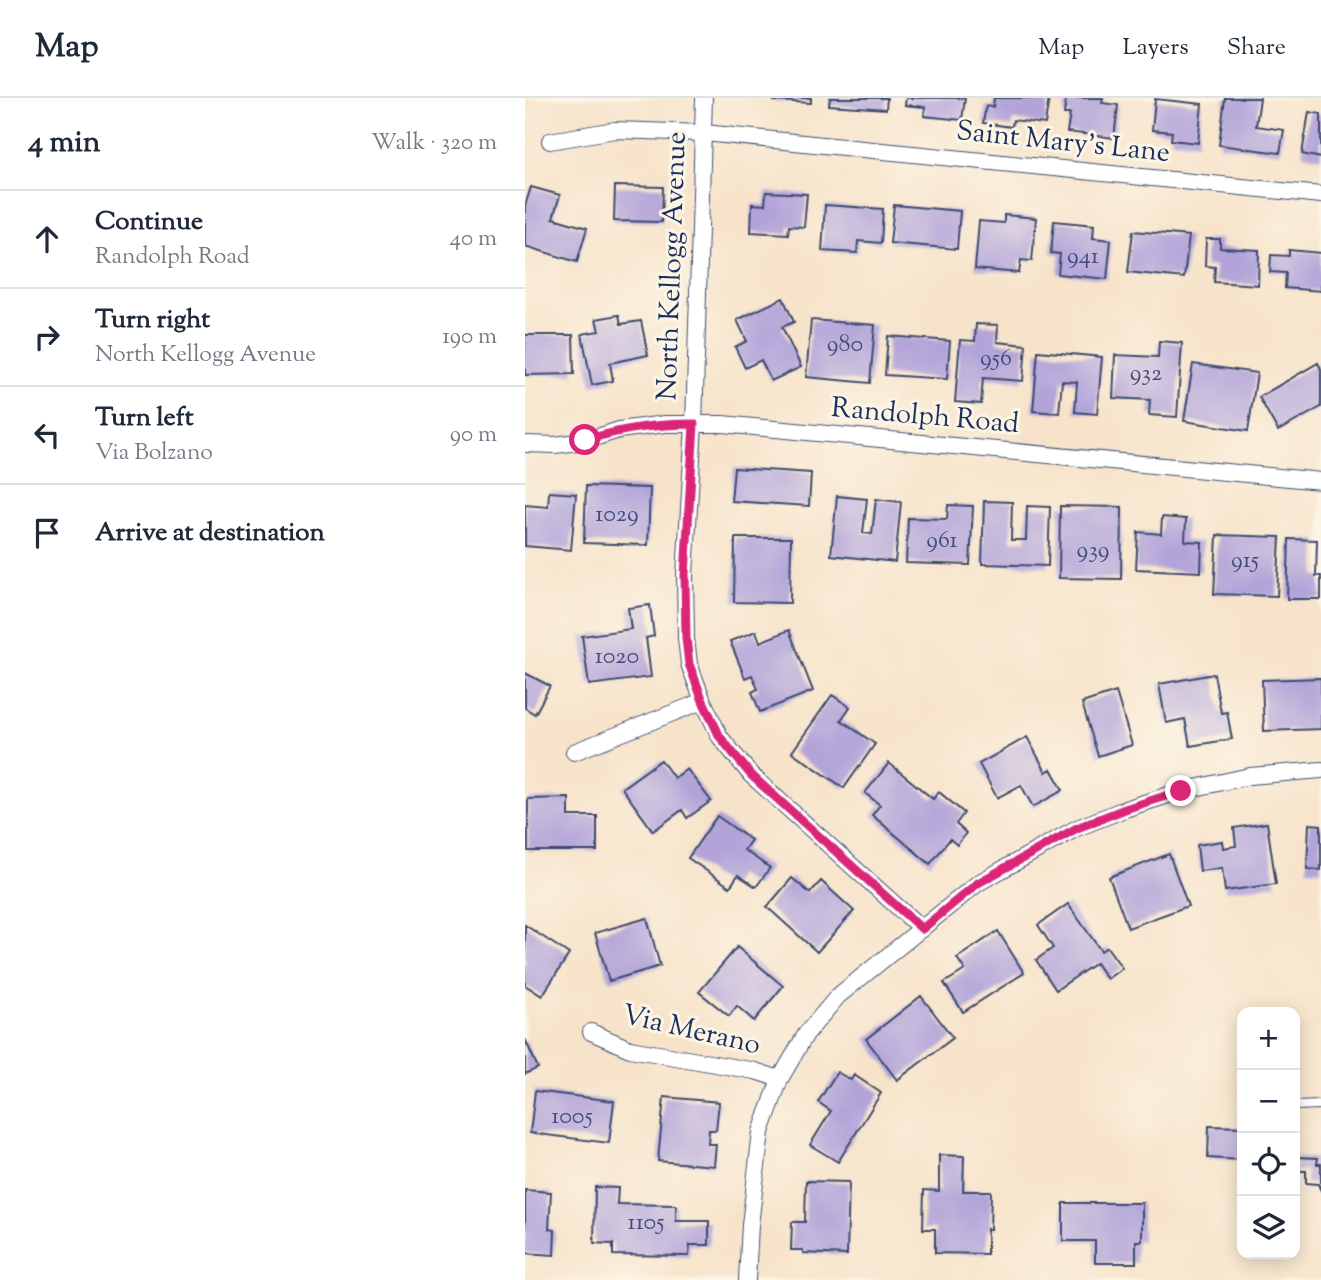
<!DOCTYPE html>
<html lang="en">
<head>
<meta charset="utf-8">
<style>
  :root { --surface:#fff; --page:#f6f6f7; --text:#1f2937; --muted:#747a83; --line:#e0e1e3 }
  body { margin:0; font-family:"Sorts Mill Goudy",serif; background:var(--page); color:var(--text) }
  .controls { position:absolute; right:21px; bottom:21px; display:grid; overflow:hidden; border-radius:14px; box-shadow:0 4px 18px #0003 }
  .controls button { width:63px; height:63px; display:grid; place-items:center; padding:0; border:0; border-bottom:2px solid var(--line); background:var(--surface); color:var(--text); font:35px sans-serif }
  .stop { position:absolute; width:21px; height:21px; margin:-16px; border:5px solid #db2777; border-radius:50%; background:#fff }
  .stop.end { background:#db2777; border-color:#fff; box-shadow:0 2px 7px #0008 }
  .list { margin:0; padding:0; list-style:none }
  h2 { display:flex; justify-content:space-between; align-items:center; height:91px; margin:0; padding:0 28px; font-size:30px }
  h2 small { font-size:23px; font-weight:400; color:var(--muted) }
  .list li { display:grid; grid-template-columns:46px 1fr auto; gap:21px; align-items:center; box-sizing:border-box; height:98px; padding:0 28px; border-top:2px solid var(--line) }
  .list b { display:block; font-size:26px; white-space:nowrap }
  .list p { margin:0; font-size:23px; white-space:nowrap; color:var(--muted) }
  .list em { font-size:23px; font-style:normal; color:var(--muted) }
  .icon { flex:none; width:38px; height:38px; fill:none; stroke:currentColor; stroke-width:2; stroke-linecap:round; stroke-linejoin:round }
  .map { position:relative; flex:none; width:796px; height:1182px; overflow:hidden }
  header { display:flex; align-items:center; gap:42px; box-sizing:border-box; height:98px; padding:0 35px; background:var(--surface); border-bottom:2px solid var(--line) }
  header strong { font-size:33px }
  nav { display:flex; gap:38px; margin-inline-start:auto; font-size:24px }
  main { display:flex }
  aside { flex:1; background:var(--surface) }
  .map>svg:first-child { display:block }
  .building { fill:#b2a4d9 }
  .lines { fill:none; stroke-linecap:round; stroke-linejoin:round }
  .lane-casing { stroke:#3c4a6e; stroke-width:10 }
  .street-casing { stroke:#3c4a6e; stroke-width:18 }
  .lane { stroke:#fff; stroke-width:8 }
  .street { stroke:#fff; stroke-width:16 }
  .route { stroke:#db2777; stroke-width:9 }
  .labels { text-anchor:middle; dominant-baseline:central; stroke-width:6; stroke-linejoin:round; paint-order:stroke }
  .number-label { font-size:24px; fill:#414c7d }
  .street-label { font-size:28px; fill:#1b2f5e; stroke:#fcf5e5 }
</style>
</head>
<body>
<header>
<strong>Map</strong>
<nav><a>Map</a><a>Layers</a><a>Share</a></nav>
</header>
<main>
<aside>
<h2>4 min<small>Walk · 320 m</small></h2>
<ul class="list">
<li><svg class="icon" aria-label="ahead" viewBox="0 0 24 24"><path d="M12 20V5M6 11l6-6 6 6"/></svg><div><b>Continue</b><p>Randolph Road</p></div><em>40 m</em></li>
<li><svg class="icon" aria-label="right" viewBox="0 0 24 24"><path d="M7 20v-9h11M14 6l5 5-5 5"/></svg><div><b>Turn right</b><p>North Kellogg Avenue</p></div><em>190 m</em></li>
<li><svg class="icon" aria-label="left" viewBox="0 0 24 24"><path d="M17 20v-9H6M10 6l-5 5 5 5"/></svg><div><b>Turn left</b><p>Via Bolzano</p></div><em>90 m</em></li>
<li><svg class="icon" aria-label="arrive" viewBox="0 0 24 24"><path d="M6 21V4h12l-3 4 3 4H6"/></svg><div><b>Arrive at destination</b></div></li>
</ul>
</aside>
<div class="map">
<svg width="796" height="1182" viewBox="0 0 796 1182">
  <rect width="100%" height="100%" fill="#fcf5e5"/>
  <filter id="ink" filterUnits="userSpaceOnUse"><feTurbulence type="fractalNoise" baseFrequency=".0143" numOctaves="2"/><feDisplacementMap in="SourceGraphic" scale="14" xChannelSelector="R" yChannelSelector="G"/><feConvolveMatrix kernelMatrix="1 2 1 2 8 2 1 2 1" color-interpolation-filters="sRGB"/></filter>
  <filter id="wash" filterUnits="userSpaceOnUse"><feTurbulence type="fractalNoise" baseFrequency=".00686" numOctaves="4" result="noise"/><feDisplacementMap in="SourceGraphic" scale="28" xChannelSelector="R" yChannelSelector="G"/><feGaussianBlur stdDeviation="1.57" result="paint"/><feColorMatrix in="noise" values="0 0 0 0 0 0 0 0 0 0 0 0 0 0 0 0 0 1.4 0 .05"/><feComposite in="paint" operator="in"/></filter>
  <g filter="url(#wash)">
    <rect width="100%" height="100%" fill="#f7e3ca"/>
    <g id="blocks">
      <!-- building -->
      <path class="building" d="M249,0h37v5l-37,-2z
        M305,0h57l-1,11 -57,-4z
        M381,0h59l-3,22 -38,-4 1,-9 -20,-2z
        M469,0h55l-4,26 -32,-4 -1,7 -29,-4 3,-17 7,1z
        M541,0h37l-1,5 16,2 -4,33 -47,-6 3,-18h-6z
        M700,0h35l-4,28 28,4 -4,23 -61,-8z
        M630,1l47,5 -4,39 -27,-3 1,-8 -20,-2z
        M784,14l12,2v44l-19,-4z
        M90,88l48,1 -1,35 -48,-1z
        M6,89l29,8 -7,23 34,10 -10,34 -52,-16v-40z
        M241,94l41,2 -3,33 -15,-1 -1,8 -37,-2 1,-28 13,1z
        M300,107l58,4 -2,34 -23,-2 -1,12 -35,-2z
        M369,107l66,6 -3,38 -67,-6z
        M479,117l32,3 -4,43 -11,-1 -2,13 -44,-4 4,-48 25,2z
        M529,123l40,4 -1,13 18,2 -4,39 -49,-5 2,-20 -9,-1z
        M608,133l56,5 -5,42 -56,-6z
        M681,141h14v9l39,2 -1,35 -44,-3 1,-15 -10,-1z
        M764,152l32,3v38l-36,-3 1,-15 -16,-1 1,-17 18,1z
        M258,200l11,24 -12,5 19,40 -30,14 -10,-21 -16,8 -10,-21 12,-6 -10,-21z
        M94,217l2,9 20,-3 7,34 -38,8 3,18 -21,4 -10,-51 17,-3 -3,-12z
        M286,222l64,5 -5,58 -64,-6z
        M451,226l22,1 -1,17 29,3 -3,36 -40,-3 -2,26 -26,-2 5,-62 15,1z
        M0,237h48l1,39 -49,1z
        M363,238l62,5 -3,38 -62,-4z
        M634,243l23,2 -5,74 -28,-2 1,-15 -37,-2 2,-43 43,2z
        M513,253l64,6 -5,57 -22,-2 2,-30 -15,-1 -3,32 -26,-2z
        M793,265l3,6v38l-43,24 -19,-34z
        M668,266l64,9 -9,58 -64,-10z
        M209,370l77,5 -2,33 -78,-5z
        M61,388l64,2 -2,57 -64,-2z
        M24,394l27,2 -5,56 -46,-4v-41l23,2z
        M312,398l30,3 -4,34 9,1 4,-35 25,3 -6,60 -64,-7z
        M459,403l28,1 -1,38h15l1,-34 23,1 -2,59 -66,-2z
        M423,407l25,1 -3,59 -64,-2 2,-45 39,1z
        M535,408l62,1 -1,72 -62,-1z
        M637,419l24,2 -1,22 17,1 -1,30 -65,-3 2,-37 23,2z
        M692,437l63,2 -3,59 -63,-2z
        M210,440h56l-1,65 -56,-1z
        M764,441l28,1 -1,36h5v23h-34z
        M125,507l4,31 -8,2 5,39 -62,8 -7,-49 49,-7 -3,-21z
        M264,532l24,61 -53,21 -8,-20 6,-3 -6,-14 -7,3 -15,-37 26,-10 4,11z
        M0,575l25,13 -15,28 -10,-6z
        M689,576l7,39 6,-1 5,27 -42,7 -5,-27 -19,4 -7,-39z
        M796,580v51l-57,2 -2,-51z
        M591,594l16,53 -34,11 -16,-53z
        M307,597l18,12 -9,13 34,24 -31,44 -52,-36z
        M502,639l19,35 5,-3 12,21 -30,17 -12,-22 -24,13 -18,-34z
        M136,662l13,18 13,-9 24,32 -24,17 -5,-8 -29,21 -31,-43z
        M364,665l44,36 6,-7 25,21 -8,11 10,9 -9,12 -7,-6 -20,25 -58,-49 8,-10 -15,-12z
        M44,700v18h28v35h-69v-52z
        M192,718l34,24 -7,10 26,18 -14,19 -18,-12 -8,12 -42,-29z
        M742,725l9,61 -51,7 -3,-23 -22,3 -3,-26 25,-4 1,7 13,-2 -2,-18z
        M784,726l12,1v45l-14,-1z
        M644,756l19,52 -60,22 -19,-51z
        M267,780l18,15 11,-12 33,30 -37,41 -50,-45z
        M543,806l33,47 6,-4 15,21 -15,11 -11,-16 -40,27 -20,-30 17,-12 -15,-23z
        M122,820l13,48 -51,15 -14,-48z
        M0,827l44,29 -27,42 -17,-11z
        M473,833l26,42 -61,39 -19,-29 21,-13 -8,-12z
        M212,849l46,39 -29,35 -17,-15 -8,10 -30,-24z
        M396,898l32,42 -56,42 -31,-41z
        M0,941l13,29 -13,6z
        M312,974l14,8 3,-5 27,18 -43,69 -28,-17 21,-34 -13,-9z
        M10,993l79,10 -5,42 -79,-10z
        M139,999l55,5 -3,28h-7l-1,14h8l-2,22 -56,-5z
        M684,1028l33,1v33l-34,-2z
        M414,1057l25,1 -1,35h28l-1,39 -3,-1v25l-52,-1v-24h-12l1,-39 15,1z
        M770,1059l23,1 -1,6h4v27l-3,-7 -12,-1v-12h-11z
        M281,1083l43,1 -2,73 -44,-2v-3h-12l1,-28h13z
        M70,1089l23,1 -1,16 59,1v16h33v24h-19l-1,11 -76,-1v-11l-19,-1z
        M0,1092l26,2 -2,37 6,1 -1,25 -29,-2z
        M538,1105h79v38h-6v22h-41v-22h-32z"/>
    </g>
  </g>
  <g filter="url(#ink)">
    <use href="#blocks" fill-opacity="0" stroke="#3c4a6e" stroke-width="2"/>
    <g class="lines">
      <!-- lane casing -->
      <g class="lane-casing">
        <path id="lane" d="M770,1008l26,-1"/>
      </g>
      <!-- street casing -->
      <g class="street-casing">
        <path id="street" d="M179,0l-10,326 -9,151 1,63 3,26 14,37 17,36 31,38 171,154
          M25,43l65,-11 89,3 617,62
          M0,346l30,1 30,-4 34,-11 46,-6h58l598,57
          M49,654l129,-51
          M66,934l39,17 125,22 25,8
          M222,1182l3,-55 11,-93 19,-53 26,-45 32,-38 140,-113 99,-55 48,-19 56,-18 69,-15 71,-6"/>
      </g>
      <!-- lane -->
      <use href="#lane" class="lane"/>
      <!-- street -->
      <use href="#street" class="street"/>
    </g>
  </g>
  <g class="lines" filter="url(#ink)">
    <!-- route -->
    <path class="route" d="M60,342c38,-11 69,-16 109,-16l-9,151 1,63 3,26 14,37 17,36 31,38 171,154 56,-46 99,-55 48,-19 56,-18"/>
  </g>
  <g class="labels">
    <!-- number labels -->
    <g class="number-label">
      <text x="558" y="159">941</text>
      <text x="320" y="247">980</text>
      <text x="471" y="261">956</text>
      <text x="621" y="276">932</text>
      <text x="92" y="417">1029</text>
      <text x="417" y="443">961</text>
      <text x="568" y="453">939</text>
      <text x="720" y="463">915</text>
      <text x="92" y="559">1020</text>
      <text x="47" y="1019">1005</text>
      <text x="121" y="1125">1105</text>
    </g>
    <!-- street labels -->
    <g class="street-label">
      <text transform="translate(538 45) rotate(6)">Saint Mary's Lane</text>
      <text transform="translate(148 168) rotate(-88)">North Kellogg Avenue</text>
      <text transform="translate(400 319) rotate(5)">Randolph Road</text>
      <text transform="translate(166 933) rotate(13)">Via Merano</text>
    </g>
  </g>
</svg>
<div class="controls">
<button>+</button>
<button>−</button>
<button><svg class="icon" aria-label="locate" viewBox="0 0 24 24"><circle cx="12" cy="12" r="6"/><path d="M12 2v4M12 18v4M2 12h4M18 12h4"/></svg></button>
<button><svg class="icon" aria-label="layers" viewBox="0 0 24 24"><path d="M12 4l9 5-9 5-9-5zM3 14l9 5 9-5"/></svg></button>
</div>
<div class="stop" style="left:60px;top:342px"></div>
<div class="stop end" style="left:656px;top:693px"></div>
</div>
</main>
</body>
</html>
